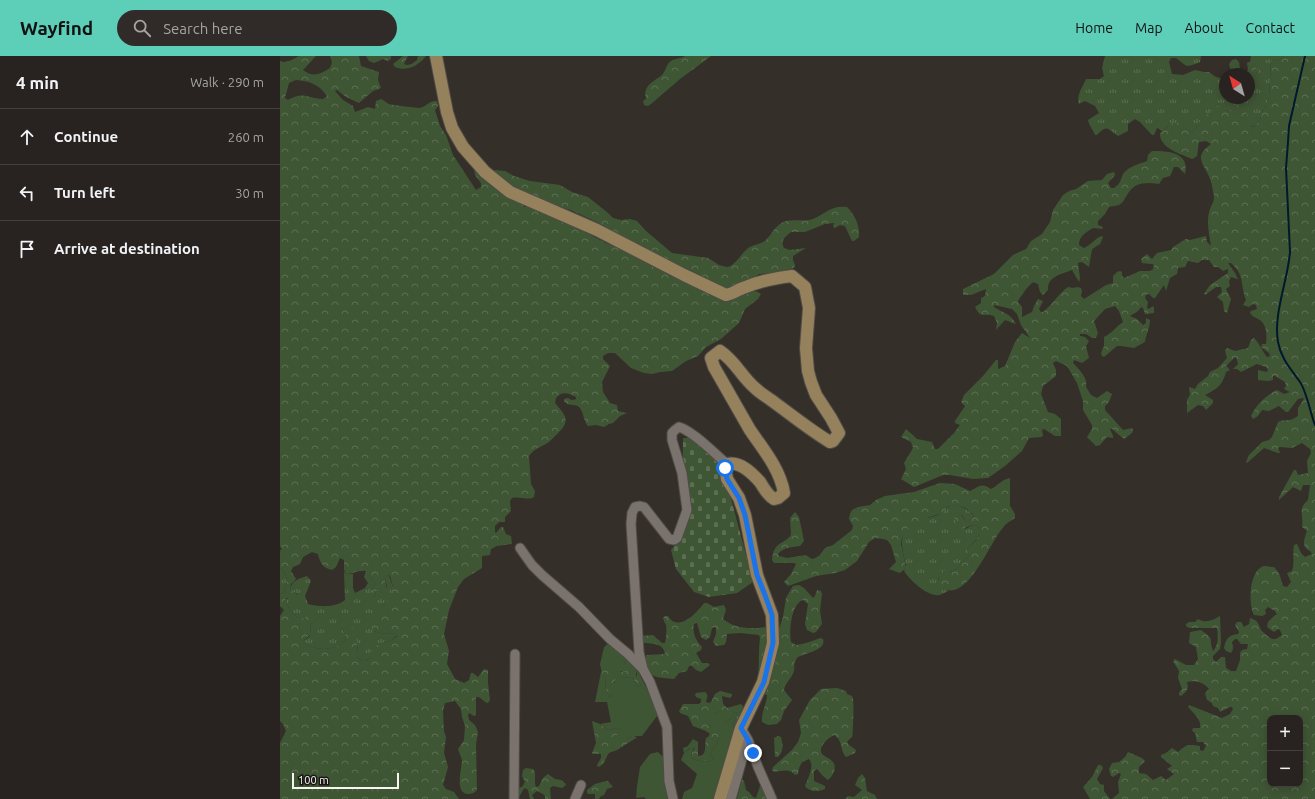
<!DOCTYPE html>
<html lang="en">
<head>
<meta charset="utf-8">
<style>
  :root { --surface:#282320; --page:#302b29; --text:#f1f3f6; --muted:#a5a4a5; --line:#44403e; --accent:#5dceb8 }
  body { margin:0; font-family:Ubuntu,sans-serif; background:var(--page); color:var(--text) }
  .controls { position:absolute; right:12px; bottom:12px; display:grid; overflow:hidden; border-radius:8px; box-shadow:0 2px 10px #0003 }
  .controls button { width:36px; height:36px; display:grid; place-items:center; padding:0; border:0; border-bottom:1px solid var(--line); background:var(--surface); color:var(--text); font:20px sans-serif }
  .compass { position:absolute; left:939px; top:12px; width:36px; height:36px; border-radius:50%; background:var(--surface); box-shadow:0 2px 10px #0003; rotate:323deg }
  .scale { position:absolute; left:12px; bottom:10px; width:107px; box-sizing:border-box; padding-left:4px; border:2px solid #f8f4f0; border-top:0; font-size:11px; line-height:14px; white-space:nowrap; color:#f8f4f0; -webkit-text-stroke:3px #1a1815; paint-order:stroke }
  .stop { position:absolute; width:12px; height:12px; margin:-9px; border:3px solid #1a73e8; border-radius:50%; background:#fff }
  .stop.end { background:#1a73e8; border-color:#fff; box-shadow:0 1px 4px #0008 }
  .list { margin:0; padding:0; list-style:none }
  h2 { display:flex; justify-content:space-between; align-items:center; height:52px; margin:0; padding:0 16px; font-size:17px }
  h2 small { font-size:13px; font-weight:400; color:var(--muted) }
  .list li { display:grid; grid-template-columns:26px 1fr auto; gap:12px; align-items:center; box-sizing:border-box; height:56px; padding:0 16px; border-top:1px solid var(--line) }
  .list b { display:block; font-size:15px; white-space:nowrap }
  .list em { font-size:13px; font-style:normal; color:var(--muted) }
  .icon { flex:none; width:22px; height:22px; fill:none; stroke:currentColor; stroke-width:2; stroke-linecap:round; stroke-linejoin:round }
  .map { position:relative; flex:none; width:1035px; height:743px; overflow:hidden }
  header { display:flex; align-items:center; gap:24px; box-sizing:border-box; height:56px; padding:0 20px; background:var(--accent); color:#111 }
  header strong { font-size:19px }
  nav { display:flex; gap:22px; margin-inline-start:auto; font-size:14px }
  .search { width:280px; height:36px; background:var(--page); display:flex; align-items:center; gap:10px; box-sizing:border-box; padding:0 14px; border-radius:22px; color:var(--muted); font-size:15px }
  main { display:flex }
  aside { flex:1; background:var(--surface) }
  .map>svg:first-child { display:block }
  .grass { fill:url(#grass-tufts) }
  .forest { fill:url(#forest-crowns); fill-rule:evenodd }
  .cemetery { fill:url(#cemetery-stones) }
  .garden { fill:#3f5635 }
  .lines { fill:none; stroke-linecap:round; stroke-linejoin:round }
  .stream { stroke:#00192c; stroke-width:2 }
  .street-casing { stroke:#514c47; stroke-width:11 }
  .secondary-casing { stroke:#514c47; stroke-width:14 }
  .street { stroke:#7a736d; stroke-width:9 }
  .secondary { stroke:#95815c; stroke-width:12 }
  .route { stroke:#1a73e8; stroke-width:5 }
</style>
</head>
<body>
<header>
<strong>Wayfind</strong>
<div class="search"><svg class="icon" aria-label="search" viewBox="0 0 24 24"><circle cx="10" cy="10" r="6"/><path d="M15 15l6 6"/></svg>Search here</div>
<nav><a>Home</a><a>Map</a><a>About</a><a>Contact</a></nav>
</header>
<main>
<aside>
<h2>4 min<small>Walk · 290 m</small></h2>
<ul class="list">
<li><svg class="icon" aria-label="ahead" viewBox="0 0 24 24"><path d="M12 20V5M6 11l6-6 6 6"/></svg><div><b>Continue</b></div><em>260 m</em></li>
<li><svg class="icon" aria-label="left" viewBox="0 0 24 24"><path d="M17 20v-9H6M10 6l-5 5 5 5"/></svg><div><b>Turn left</b></div><em>30 m</em></li>
<li><svg class="icon" aria-label="arrive" viewBox="0 0 24 24"><path d="M6 21V4h12l-3 4 3 4H6"/></svg><div><b>Arrive at destination</b></div></li>
</ul>
</aside>
<div class="map">
<svg width="1035" height="743" viewBox="0 0 1035 743">
  <defs>
    <pattern id="grass-tufts" width="24" height="20" patternUnits="userSpaceOnUse"><rect width="24" height="20" fill="#3f5635"/><path d="M3 7l-1-3M5 7V3M7 7l1-3M15 17l-1-3M17 17v-4M19 17l1-3" fill="none" stroke="#5c6f53"/></pattern>
    <pattern id="forest-crowns" width="20" height="18" patternUnits="userSpaceOnUse"><rect width="20" height="18" fill="#3f5635"/><path d="M2 6a3 3 0 1 1 6 0M12 15a3 3 0 1 1 6 0" fill="none" stroke="#5c6f53"/></pattern>
    <pattern id="cemetery-stones" width="16" height="16" patternUnits="userSpaceOnUse"><rect width="16" height="16" fill="#3f5635"/><path d="M2 7V4a2 2 0 0 1 4 0v3zM10 15v-3a2 2 0 0 1 4 0v3z" fill="#5c6f53"/></pattern>
  </defs>
  <rect width="100%" height="100%" fill="#352f2a"/>
  <!-- grass -->
  <path class="grass" d="M825,0h96l-1,6c-15,6 -12,5 -24,-4h-5l-2,4 3,12 11,1 12,-5 9,2h5l5,4 11,4v18h24v-16l9,-10 -5,-9 -3,-1 1,-6h33l-1,2 -12,3 -2,37 -12,26 -3,3 -24,-15 -6,-2 -23,10 -7,11 -3,1 -6,-3 -2,-6 -14,1 -6,7 -6,-3 -3,7h-2l-12,-13 -5,-3 -7,5v7l-10,5c-11,-7 -10,-12 -21,-1h-2c-2,-6 -6,-9 -7,-15l11,-7 -4,-7 -10,-5 -6,3c-3,-9 4,-17 7,-25h14l4,-3 -2,-8z
    M673,449c8,0 16,5 21,11l-4,5h-4l-5,-7 4,15 8,-4 5,1c4,10 -3,15 -10,22l1,8 -16,16 -4,-1 -11,8 3,8 7,4c-2,1 -6,3 -8,4 -13,2 -30,-15 -36,-24l2,-5c-4,-18 -10,-33 10,-45 6,-3 15,-3 22,-6 6,-3 6,-8 15,-10z
    M0,512c8,5 8,15 4,24l-4,2z
    M86,515l9,12 -4,11 3,3 3,-7h2l3,3 5,-6 -2,-9 3,-3 1,1 4,11v8l-3,6 -7,5 -10,25 11,3 5,-1 7,1 1,1 -6,6 -13,3 -9,14 -5,4 -6,-4v-13l-16,-17 3,6 1,5c-10,13 -30,12 -43,4v-2l6,-4 2,-5 -1,-7 7,-6 -11,-2 -6,2 -10,-8 -5,-11 1,-1 12,-5 -7,-3 -1,-2c3,-10 9,-10 17,-13l4,5 -6,15 3,8c11,3 27,4 37,-4l-1,-28 2,2h7v14l2,5 10,-5 3,-5 -4,-6z"/>
  <!-- forest -->
  <path class="forest" d="M19,0h17l-13,14c10,8 18,4 27,-2l2,-6 -2,-6h29l2,10 18,6 -1,8 3,8 -8,3 -14,12 -13,-6 -9,-7 -2,1 8,9 10,6 2,6 13,-5 7,2 1,-8 5,-2c3,1 5,4 8,5 2,1 29,4 31,4 7,-2 10,-8 17,-7l1,5 -3,4 5,16 6,9 7,20 23,35 5,-3v-4l-6,-8 -1,-7 49,35 1,4 4,-1 36,15 42,22 17,6 28,16 53,25 7,5 7,2 36,-6 4,1 3,2 -3,5 -13,10 -6,14 -18,16 -15,8 -8,9 -12,5 -14,10 -12,1 -8,2 -8,-1 -13,-5 -16,-15h-7l-5,3v3l7,7 -8,16 1,10 7,11 7,2 1,6 9,2 -7,3 -7,7 -4,1 -5,3 -8,-2 -8,1c-5,-6 -4,-14 -9,-19 -5,-4 -11,0 -15,-6v-2l4,-1c3,2 5,3 8,1v-2c-8,-4 -14,-6 -20,1l-1,5c10,12 16,17 4,29 -5,5 -9,10 -15,13 -6,3 -11,5 -15,11l2,28 4,7 -1,6c-6,4 -14,-1 -22,1l-2,3 1,10 -6,6v5h-6l-4,4v6l1,1 5,-6h2l3,7 5,2 1,8 -15,2 -6,3 -1,6 -8,1v12l-18,11 -6,8 -9,23 -5,24 5,17 -2,13 8,15 9,4 5,-3 2,-7h2l5,4 6,-8 4,1v13l2,17 -2,3c-5,-1 -7,-7 -12,-6v18l-2,1 -5,-3 -1,2 1,5 6,5 3,7 -2,12 1,46c-3,3 -5,4 -9,4 -14,-1 -6,-25 -6,-34 -1,-4 -3,-7 -4,-11l6,-9 1,-14 -3,-9 -1,-8 -6,-8 -10,2 -2,8 1,20 2,6 -2,16 4,14 -5,18 3,4 8,3 5,7h-179v-56l6,-12 -3,-7 -3,-3v-105l4,-6 -4,-4v-12l4,-2c4,-9 4,-19 -4,-24v-17l2,-3 -2,-1v-486c7,3 13,-2 19,-5zM16,24c13,1 23,4 31,16l-4,3c-17,-1 -19,-8 -35,1l-3,-2 4,-15zM32,496l6,2c2,9 5,14 14,16l4,-3 4,-9 4,2v10l2,4c7,0 13,-4 20,-3l9,12 -4,11 1,2 2,1 3,-7 7,4c5,-6 1,-10 1,-16l3,-3 2,1 3,11 -1,10 -17,17 -5,12 3,5 11,3 5,-1 7,1 1,2 -6,5 -13,3 -8,9 -1,5 -3,3h-4l-4,-3c0,-14 -1,-27 -11,-37h-3c-4,6 1,11 2,18 -10,13 -30,12 -43,4v-2l8,-7 -1,-9 7,-6v-5l-7,-2 -4,5 -6,2 -10,-8 -5,-11 1,-2h12l1,-2 -9,-7 1,-5 5,-5 -5,-8 2,-4 7,-3 3,-7z
    M86,0h25v3l-3,2 -5,-2 -9,4 -5,-2z
    M123,0h5l-4,8c5,3 9,-1 13,-4l1,-4h8c-8,10 -19,16 -31,11l-2,-3z
    M405,0h26l-31,23 -29,25 -3,2 -4,-1 -1,-4 3,-2c-4,-14 8,-17 16,-24 4,-4 4,-11 9,-14 4,-3 10,-2 14,-5z
    M1004,0h31v743h-203l7,-6 -1,-11 3,-8 -2,-1 -6,4 -2,-1 -2,-7 3,-6 7,-1 6,-5 3,-5 14,6 3,3 -6,6v6l7,1 7,6 8,-4 5,4 8,-6 -7,-5 5,-3 -11,-9v-2l5,-2 6,-5 6,4c9,-8 10,-8 22,-6v4l3,1 3,-5 -3,-4h-6l-2,-9 -3,-2 1,-3h7c2,-9 -7,-15 -12,-21l1,-2 33,13 8,-4 3,-5 -1,-2h-2l-10,5 -2,-4 -5,-2 -1,-3 -5,-3 -2,-7 4,-4c-5,-7 -14,-9 -22,-7 2,7 0,9 -6,14l-2,-1v-2l3,-4 -4,-11 1,-7 -6,-10 2,-2 11,6h8l4,-6 -2,-12 -7,-4 1,-11 11,-2c15,11 7,7 12,21 6,-7 5,-15 4,-23h-28l-3,-2v-2l3,-2h6l3,-3c8,5 15,1 22,-3l1,27 -1,6 -7,7v3l3,3 5,-5h4l1,11 5,3h5l4,-11v-7l2,-3 5,-1 1,-5h-7l-4,-5h-2l-3,3 1,7 -2,4 -5,-2 -2,-3c2,-10 5,-13 14,-14l1,-2 -4,-7 2,-3h4l3,5 5,-3 1,-6c11,3 7,8 13,14 3,3 6,5 9,7h4l6,-4 -2,-5 -2,-1 -4,3 -7,-5 1,-5 7,-7h2l-2,-4 -7,-4 -3,3 1,4 -4,2 -8,-1c-6,-11 -5,-45 10,-49 3,0 7,1 10,1l5,6 4,13 4,1 4,-5 -4,-9 5,-2c3,-9 0,-17 2,-26l3,-1 4,9 4,4 7,-3 -2,-3c-9,-4 -6,-12 -3,-20l-5,-4c2,-13 -5,-17 6,-27l2,-15h-7l-2,6 -8,-4 -14,13v-3l15,-27h2l2,5 10,-2 -1,-12 4,-8 -1,-4 -8,-6 -10,5 -12,-1 -2,1 2,5h-2l-14,-5 -17,15 -1,-1 3,-7 13,-13 7,-2 3,-3 6,-15c9,-4 10,1 20,-6v-8l6,-9 -1,-1 -5,1 -10,13h-2l-7,-6 -10,5 -7,-1 -4,6 -5,3 -2,-3c5,-11 15,-21 26,-26l7,4 6,-2 -6,-3 2,-3 -1,-4 -10,-6h-2v4l-5,1 -10,-1v-10l9,2 1,-2 -2,-3 -9,-3 -16,8 -4,-3h-4l5,-5 -1,-5 -2,-2 -9,9 4,4 -4,2c-4,14 -9,17 -21,23l8,5v3l-7,7 -3,-4 -5,-1 -11,8v-13l3,-5 -1,-8 6,2 3,-5 10,-8 2,-4 8,-4 9,-10 -2,-8 2,-2 8,3 13,-3 3,-8 3,-2c6,6 8,13 13,19l3,-1 -1,-3 -8,-6 1,-3h4c1,-8 1,-21 -8,-25 -4,-2 -5,-2 -8,-6l1,-2 6,-2 -1,-4 -3,-1 -4,3 -6,-2 3,-5c-6,-16 -1,-25 -15,-37h-3l7,10 3,6 -7,-2 -2,4 1,5 -4,3 5,10 -4,14 -3,-2 -1,-9 -6,-5 5,-5 -1,-5h-5l-11,8 -1,-1 6,-9 18,-12v-4l-5,2 -5,-4h-4l-5,-7h-7l-4,3 -10,-2 -3,6 -7,1 -1,6 -7,4 -4,13 -2,-6 -9,13h-2l-4,-4 -3,1 -1,3 3,4 -1,6 2,1 4,-3 1,2v5l-9,1 -2,-6 -2,-1 -3,4 -8,5 7,3 6,6 3,-2v-5l4,2c0,8 -4,14 -5,22l-11,6 -12,-2h-5l-13,11 -2,-1 -1,-3 3,-7v-9c7,-3 13,-11 19,-15l-4,-11 -4,-5 -10,3 -11,12 4,12 -2,5h-4l-6,-4h-6v2l5,1 4,4 -3,5 3,12 -7,5 -8,-3 -1,3c6,7 15,14 13,24l5,8 6,3 10,-7 5,3 -3,8 -4,4v4l18,20 9,-2 1,2 -1,3 -8,6 -12,-10h-2l3,7v2l-6,-1 -7,8 -4,1 -9,-9 5,-8v-4l-9,-15v-9l-6,-18 -10,-17 -11,-5 -3,2 3,7v6l-13,10 -2,8 7,18 7,2 6,5v17h-6l-11,-7 -2,1 1,6 -2,1 -12,1 -7,13 -17,15 -17,12 -15,1 -23,-4h-7l-29,12 -13,-8 5,-10 -2,-6 9,-15 -2,-6 -10,-5 5,-8 11,10 15,3 3,7h3l16,-16 6,-8 -5,-2v-2l10,-15 -4,-4 3,-7 19,-19 13,-16h2v8l1,1 6,-3 10,-24 7,-9 8,5 -9,-13 -4,-11 -5,-5 -18,-4v2c9,6 16,6 22,17l-11,-4 -9,10 1,-7 -3,-7c-11,-4 -12,4 -19,-9l6,-4v-5l4,-2 1,-7 -15,6h-8v-6l31,-15 19,-19 13,-6 5,-8 11,-7 8,-12 3,-12 10,-15 6,-4 7,-2 12,-8 14,-1 5,-6 7,-2 1,3 -7,8 3,5h3c7,-5 6,-7 9,-14 5,-7 16,-10 24,-13l1,-6 4,-4c16,0 38,1 33,23l-7,-7h-4l-4,9 -7,2 -4,6c-13,-2 -25,-2 -32,11 -2,3 -4,8 -8,10 -3,1 -7,1 -10,2l-4,7 -7,7v4l5,2 -1,2 -9,-1c-8,5 -14,8 -14,17l5,3c7,-3 11,-10 18,-12l1,1 -3,7 -8,5 -3,18 -7,-5 -4,1 2,15 -1,4 -7,-12c-11,4 -25,7 -24,20l-5,5 -3,-3 -2,-8c-3,-1 -4,-2 -6,-1 -3,2 -14,16 -14,19l4,5v10l10,-5 2,-6 4,-7 5,2 -4,8 2,3h2c10,-8 15,-18 25,-25l5,1 4,-1 4,1 1,3 -1,5 3,3 22,-14 7,-2v-7l4,-4 3,-1 2,1v4l2,2 16,-7h10l3,-2 1,-4 -2,-1 -10,-1 -1,-4 6,-5 5,5 5,-6 14,-3 2,-3 13,-8 4,1 16,-4 1,6 4,4c-2,-12 -5,-26 -1,-37 2,-5 4,-7 4,-12 -1,-6 -2,-13 -4,-18 -2,-7 -10,-16 -9,-23 1,-5 6,-9 10,-12l-5,-3 -7,1 -2,14 -5,3c-11,-5 -33,-11 -32,-26l6,-5 3,-4 14,-2 2,7 6,3 3,-1 7,-11 20,-17 3,7 6,2 4,-8c9,2 17,13 17,22l3,1 3,-3 12,-26 2,-37 12,-3zM990,662h30v66h-30z
    M956,3l3,3 1,6 -3,6h-3l-4,-6 -1,-4 3,-4z
    M968,6h5l5,10 -9,10v-8h-5l4,-4 -1,-7z
    M214,114l11,1 9,5 16,5 30,4 12,7 16,5 20,16 5,5 8,2 9,-1 7,2 9,10 26,22 36,5 11,7 8,2c8,-1 14,-13 20,-18 6,-5 13,-4 19,-9 5,-5 8,-12 14,-16 9,-7 22,-1 33,-5 12,-5 18,-14 34,-12 8,8 13,19 12,30l-5,4h-2l-7,-15 -5,-1 -5,3 -2,-1 1,-4 -9,1 -20,8h-14c-6,5 -11,8 -7,16l6,2 16,-2 -13,8v4l2,5 -1,3 -20,5 -15,1 -10,8 -16,8 -12,-2 -21,-13 -36,-17 -51,-26 -14,-9 -26,-12 -56,-19 -23,-20z
    M730,422v28l5,8v4c-3,2 -7,4 -10,7 -14,14 -34,71 -58,65 -5,-1 -8,-3 -10,-7 1,-3 7,-13 9,-15l5,4h2l16,-16 -1,-4v-4c7,-6 14,-12 10,-22l-5,-1 -12,4 -4,-4 -3,-8 5,-4 7,8h4l4,-5c-6,-9 -17,-13 -27,-9l-4,6 -26,8 -11,9 -4,8 -1,6 5,24 -6,5 -11,-4 7,-7 -5,-17 -4,-5 -4,-1 -8,-1 -6,4 -12,19 -12,9 -10,3 -19,3 -28,10 -4,-4 7,-8 5,-10 -2,-1c-4,0 -15,0 -20,0l-2,-3c2,-19 10,-14 19,-25l-1,-17 5,-6 4,5 5,24 -4,5c-7,1 -17,1 -22,8l1,2 8,2 19,-3 4,3 3,1 6,-3 6,-8 8,-3 19,-15 1,-4 -4,-7 1,-5 2,-4 6,-3 12,-2 6,-5 9,-4 29,-4 26,-9 15,1 15,7c9,-4 11,-9 21,-2l2,-1 11,-8z
    M519,529l5,3 9,10 2,-2 2,-6 4,1 1,3 -2,17 2,13 -6,8 -3,1 -6,-3 -2,-6 3,-20 -5,-4c-12,4 -14,31 -12,42l5,3c8,-1 17,-4 24,-7l3,1c4,12 -20,14 -26,19 -4,6 -2,8 -3,13 -2,7 -9,12 -10,19l8,10 -8,11 -3,9 -4,4 -9,1 -6,-3c-1,-10 5,-18 5,-27l-3,-1v-3l12,-36 3,-26 4,-12 3,-19 7,-12z
    M424,547h3l7,4 10,-2 2,5 -3,9c12,10 27,10 42,8 8,14 -4,41 -8,57 3,-15 1,-31 3,-46l-1,-3 -19,-2 -13,1 -1,8 -2,3 -8,1 -3,-4 3,-8v-6l-2,-1 -2,1 -2,9 -4,3 -5,-3 -4,-14 -3,1c-2,10 2,16 8,23l-1,3 -5,3 6,10h6l2,2 -9,7 -5,-2 -4,-4h-3l-2,5 -8,2 -5,6c-4,0 -7,-1 -10,-1 -11,-1 -15,-3 -18,-14 -1,-4 -1,-6 1,-9l18,-1c-2,-12 -14,-10 -23,-11l-1,-7 12,-1 9,8h3c1,-4 2,-14 1,-18 -1,-2 -2,-4 -3,-7l2,-2h3c10,17 29,-3 36,-13z
    M347,601l3,2 7,10 -1,6 5,10 -3,2 -6,-10 -14,1 -4,4v11l-4,4c-4,-5 -6,-12 -4,-18l-4,-5 -2,-10h2l6,6 15,2 2,-7 -1,-4z
    M557,632l9,3 1,3 5,2 1,3c1,5 0,35 -1,38 -1,0 -4,4 -5,5l2,3 7,5 -1,3 -9,4c-6,-6 -3,-17 -12,-22 -6,3 -18,13 -11,20 2,2 6,3 8,5 7,6 3,15 -3,20l-5,-4 -6,-7 -3,2v10l11,5v3c-6,3 -16,3 -20,-3 3,-8 10,-20 4,-27l-7,3 -3,6 -1,6 -3,1c-5,-7 -13,-4 -21,-3l-2,-2 1,-3 19,-17 6,-8 3,-9 -2,-13 11,-20 11,-11z
    M440,635l12,3v2l-2,2 -8,-2 1,8 4,4 14,-4 2,2 -7,24 -3,-1 1,-8 4,-8 -3,-1 -4,7 -6,3 -3,-12 -8,4 -6,-2 -2,5 2,8 19,6 3,2v3h-11l-2,8 -7,9 3,7c-7,3 -16,1 -22,-2l1,-6 3,-4h-5l-6,5 -1,-5 5,-2 5,-7 5,3v14c10,0 6,-11 8,-18l2,-1 2,-3 -4,-3 -13,-5 -5,-10 -8,-3 -1,-2 4,-7h16l2,-2v-3l-5,-2 -1,-2 1,-2 9,-1c4,3 2,5 1,10l3,1 2,-1 4,-8z
    M312,665l8,3 8,6 8,-2 4,1 6,10 7,-3 4,1 -1,1 -19,12 -8,3c-4,5 -4,12 -11,14l-1,-2 4,-7v-4h-8l-1,-1 4,-10z
    M498,680l3,1c2,9 3,13 -3,20h-3l-1,-19z
    M818,709h3l2,3 -6,11 3,5 4,1v6l6,8h-20l-7,-12 9,-10z
    M246,712l7,1 2,3v12l1,3 3,-1 4,-8 5,-4 7,5 6,1 5,4 -1,2 -3,2 -9,-2 -3,2 1,11h-6v-3l-2,-2 -6,-3 -5,4 2,4h-4l-2,-9 -3,-2 -2,2 -5,9 -2,-11 6,-1 3,-5 -3,-6 1,-6z
    M582,718l3,4 2,13 8,4 2,4h-32l3,-3 6,1 8,-7 -7,-5 3,-7z
    M462,723l2,2 2,9 3,2 4,5 3,1 4,-12 4,-2 6,15h-33z
    M326,725h2l5,6 -6,2 -3,6 -3,1 -2,3h-4v-5h-7l-1,-2v-2l8,-6z"/>
  <!-- cemetery -->
  <path class="cemetery" d="M403,382h14l20,23 10,22 26,99 -16,11 -28,4 -15,-5 -18,-23 -5,-19 11,-14z"/>
  <!-- garden -->
  <path class="garden" d="M329,587l18,14 -3,6 5,3v2l-2,3 -10,1 -5,2 -10,-9 -2,-1 4,-17z
    M357,613l21,43 -1,4 -15,20h-9l-14,6 -2,-1v-6l4,-2 -1,-4 -4,-1 -8,2 -8,-6 11,-2 -4,-20h-12l6,-30 5,7c-2,6 0,13 4,18l4,-4v-10l3,-5 15,-1 6,10 3,-2 -4,-6z
    M442,654h3v12l6,-3 4,-7 3,1 -4,8 -1,8 3,1 -23,69h-31l2,-7 8,-4 5,-14 -16,-14 3,-7 11,-8 -3,7 -1,6c6,3 15,5 22,2l-3,-7 7,-9 2,-8h11v-3l-22,-8c-3,-4 -3,-9 0,-13h5l1,2z
    M378,696l5,5 5,40 -1,2h-21l-2,-2 -8,1 1,-12 3,-19 10,-13z"/>
  <g class="lines">
    <!-- stream -->
    <path class="stream" d="M1025,0l-16,70 -1,16 -2,26 4,84c-2,28 -17,62 -12,90 3,17 13,27 22,40 6,8 11,33 15,43"/>
    <!-- street casing -->
    <g class="street-casing">
      <path id="street" d="M240,492l12,17 10,10 37,32 31,32 18,15 14,14
        M461,672l7,12 10,27 14,32
        M234,743l1,-145
        M295,743l6,-14
        M393,743l-4,-18 -2,-54 -17,-45 -7,-13 -4,-17 -8,-128 1,-11 3,-6 5,-1 4,1 25,32 5,1 3,-2 10,-28 -5,-37 -10,-33v-7l3,-3 4,-3c14,4 36,27 48,37
        M451,743l10,-36 7,-23"/>
    </g>
    <!-- secondary casing -->
    <g class="secondary-casing">
      <path id="secondary" d="M156,0l11,56 5,16 11,19 22,25 25,20 87,38 87,45 42,20c7,-1 11,-5 17,-7 16,-7 32,-10 49,-12l13,11 4,21 -3,40 2,23 3,11 5,13 15,23 8,15 -6,8 -3,1c-20,-12 -37,-26 -55,-39 -6,-5 -14,-9 -20,-15 -14,-12 -19,-26 -35,-37l-9,7 3,9c12,21 24,42 36,63 13,19 30,39 34,63l-6,5 -4,1c-7,-4 -10,-11 -14,-17 -8,-9 -20,-21 -33,-18l-2,4 1,5 1,6 12,19 6,17 12,60 15,40 1,28 -10,39 -22,46 -21,71"/>
    </g>
    <!-- street -->
    <use href="#street" class="street"/>
    <!-- secondary -->
    <use href="#secondary" class="secondary"/>
  </g>
  <g class="lines">
    <!-- route -->
    <path class="route" d="M445,412l2,11 12,19 6,17 12,60 8,20 7,20 1,28 -9,39 -23,46 7,12 5,13"/>
  </g>
</svg>
<div class="controls">
<button>+</button>
<button>−</button>
</div>
<svg class="compass" viewBox="-18 -18 36 36"><path d="M0-13l5 13h-10z" fill="#e53935"/><path d="M0 13l5-13h-10z" fill="#a5a4a5"/></svg>
<div class="scale">100 m</div>
<div class="stop" style="left:445px;top:412px"></div>
<div class="stop end" style="left:473px;top:697px"></div>
</div>
</main>
</body>
</html>
